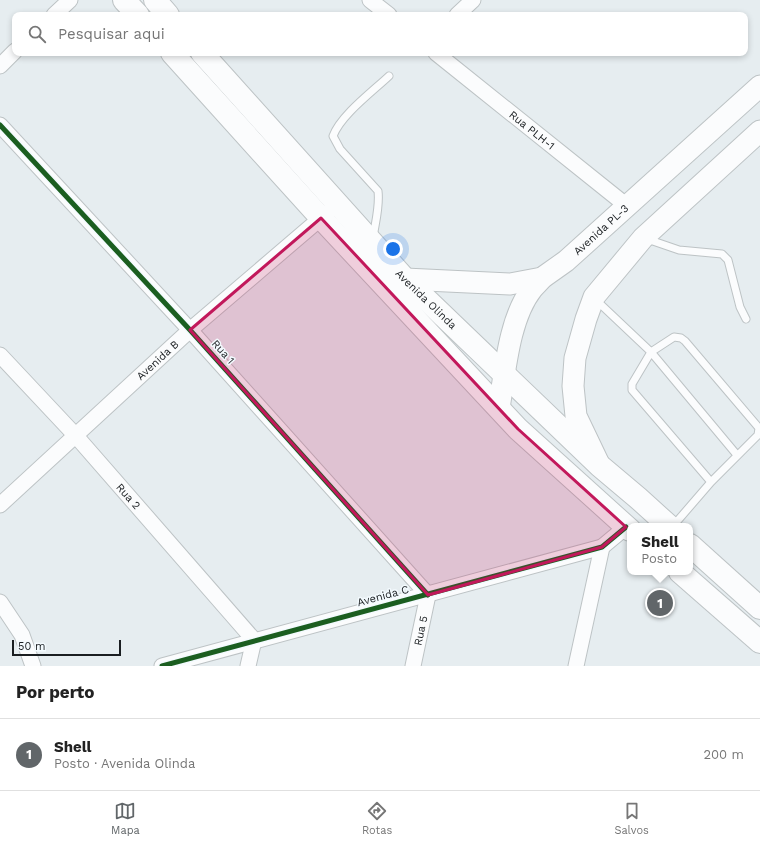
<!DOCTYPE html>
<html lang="pt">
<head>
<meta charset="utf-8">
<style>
  :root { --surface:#fff; --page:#f6f6f6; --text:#222; --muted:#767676; --line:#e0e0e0; --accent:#616669 }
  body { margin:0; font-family:"Work Sans",sans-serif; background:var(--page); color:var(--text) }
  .scale { position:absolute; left:12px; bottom:10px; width:109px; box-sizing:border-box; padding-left:4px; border:2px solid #1a1e21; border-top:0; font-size:11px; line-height:14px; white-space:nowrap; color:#1a1e21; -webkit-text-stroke:3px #f3fafe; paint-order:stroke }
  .you { position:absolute; left:393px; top:249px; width:14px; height:14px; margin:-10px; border:3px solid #fff; border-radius:50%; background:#1a73e8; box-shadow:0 0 0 6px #1a73e833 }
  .badge { display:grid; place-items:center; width:26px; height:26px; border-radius:50%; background:var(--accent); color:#fff; font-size:13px; font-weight:700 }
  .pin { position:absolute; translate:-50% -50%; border:2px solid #fff; box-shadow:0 1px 4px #0006 }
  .popup { position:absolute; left:627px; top:523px; width:66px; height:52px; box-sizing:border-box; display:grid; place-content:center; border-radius:8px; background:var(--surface); filter:drop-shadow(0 1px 3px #0005); font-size:13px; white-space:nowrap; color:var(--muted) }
  .popup b { font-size:15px; color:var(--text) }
  .popup::after { content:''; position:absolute; left:50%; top:100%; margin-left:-8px; border:8px solid transparent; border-top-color:var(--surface) }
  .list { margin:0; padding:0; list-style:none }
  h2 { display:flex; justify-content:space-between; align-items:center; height:52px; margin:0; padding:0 16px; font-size:17px }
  h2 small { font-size:13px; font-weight:400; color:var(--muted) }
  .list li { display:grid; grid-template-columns:26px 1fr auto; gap:12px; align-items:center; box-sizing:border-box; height:72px; padding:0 16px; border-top:1px solid var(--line) }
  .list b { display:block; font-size:15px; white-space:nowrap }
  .list p { margin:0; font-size:13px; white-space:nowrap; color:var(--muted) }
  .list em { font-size:13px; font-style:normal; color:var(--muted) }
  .icon { flex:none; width:22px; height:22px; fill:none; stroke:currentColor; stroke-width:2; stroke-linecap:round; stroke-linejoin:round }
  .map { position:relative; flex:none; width:760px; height:666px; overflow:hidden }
  .search { position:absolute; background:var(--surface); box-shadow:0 2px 6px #0003; left:12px; right:12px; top:12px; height:44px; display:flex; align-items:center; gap:10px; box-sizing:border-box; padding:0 14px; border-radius:8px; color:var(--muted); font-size:15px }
  .sheet { height:124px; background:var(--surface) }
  nav { display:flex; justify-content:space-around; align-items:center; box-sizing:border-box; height:56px; border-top:1px solid var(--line); background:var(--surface); font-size:11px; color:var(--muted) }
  nav a { display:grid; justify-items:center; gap:2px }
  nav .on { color:var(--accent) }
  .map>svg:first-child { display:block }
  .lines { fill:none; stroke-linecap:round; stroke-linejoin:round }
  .lane-casing { stroke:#bdc3c5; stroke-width:9 }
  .street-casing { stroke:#bdc3c5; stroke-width:17 }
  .secondary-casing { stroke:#bdc3c5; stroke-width:23 }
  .primary-casing { stroke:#bdc3c5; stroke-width:24 }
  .lane { stroke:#fbfcfd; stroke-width:7 }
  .street { stroke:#fbfcfd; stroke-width:15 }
  .secondary { stroke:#fbfcfd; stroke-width:21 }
  .primary { stroke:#fbfcfd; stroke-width:22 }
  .cycleway-casing { stroke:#f3fafe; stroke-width:8 }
  .cycleway { stroke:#1b5e20; stroke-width:5 }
  .marked { fill:#c2185b; fill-opacity:0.2; stroke:#c2185b; stroke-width:3; stroke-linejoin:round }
  .labels { text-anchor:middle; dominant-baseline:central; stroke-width:3; stroke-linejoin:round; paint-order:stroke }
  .street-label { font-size:11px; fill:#1a1e21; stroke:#f3fafe }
</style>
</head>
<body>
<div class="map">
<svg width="760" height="666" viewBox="0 0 760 666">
  <rect width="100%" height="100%" fill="#e6edf0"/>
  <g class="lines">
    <!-- lane casing -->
    <g class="lane-casing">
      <path id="lane" d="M373,238c2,-15 7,-31 5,-47l-38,-42 -7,-13c8,-21 39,-44 56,-60
        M647,239l32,11 43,4 6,6 12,47 6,12
        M596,300l55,52 86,103
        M673,526l38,-44 47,-47 1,-7 -74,-87 -4,-3 -7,-1 -23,15 -19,32v6l79,92"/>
    </g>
    <!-- street casing -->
    <g class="street-casing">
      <g id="street">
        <path d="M370,0l19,15"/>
        <path d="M54,15l16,-15"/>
        <path d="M457,15l16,-15"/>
        <path id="s1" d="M436,53l191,153"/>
        <path d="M0,66l15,-15"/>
        <path d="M0,125l190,205 238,265"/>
        <path id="s2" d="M0,355l76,81 178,204"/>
        <path id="s3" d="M0,505l190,-175 138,-118"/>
        <path d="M0,602l22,33 11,31"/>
        <path d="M162,666l440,-119 24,-20"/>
        <path d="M248,666l6,-26"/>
        <path id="s4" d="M413,666l15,-71"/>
        <path d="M576,666l26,-119"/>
      </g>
    </g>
    <!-- secondary casing -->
    <g class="secondary-casing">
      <g id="secondary">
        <path id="s5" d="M405,279l105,5 32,-6 24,-17 194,-175"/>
        <path d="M499,408c6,-36 10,-90 33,-119 3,-4 7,-7 10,-11"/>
        <path d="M598,462l-22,-46 -3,-30 2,-28 11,-39 8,-22 49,-59 117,-107"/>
      </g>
    </g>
    <!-- primary casing -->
    <g class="primary-casing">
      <g id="primary">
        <path d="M124,0l14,15"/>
        <path d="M155,0l13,15"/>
        <path d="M172,53l149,165 197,211 112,101"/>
        <path id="s6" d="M202,53l203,226 195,187 38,32 31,28"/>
        <path d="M690,545l70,63"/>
        <path d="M680,572l80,70"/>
      </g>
    </g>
    <!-- lane -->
    <use href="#lane" class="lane"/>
    <!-- street -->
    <use href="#street" class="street"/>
    <!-- secondary -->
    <use href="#secondary" class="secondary"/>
    <!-- primary -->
    <use href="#primary" class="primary"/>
    <!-- cycleway casing -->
    <g class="cycleway-casing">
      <path id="cycleway" d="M0,125l190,205 238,265
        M162,666l440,-119 24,-20"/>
    </g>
    <!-- cycleway -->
    <use href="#cycleway" class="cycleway"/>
  </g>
  <!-- marked area -->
  <path class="marked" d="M321,218l197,211 108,98 -24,20 -174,48 -238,-265z"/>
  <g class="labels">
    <!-- street labels -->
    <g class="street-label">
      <text stroke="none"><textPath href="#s1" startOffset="123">Rua PLH-1</textPath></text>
      <text stroke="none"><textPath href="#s5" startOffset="214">Avenida PL-3</textPath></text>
      <text stroke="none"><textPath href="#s6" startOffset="333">Avenida Olinda</textPath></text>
      <text transform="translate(223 352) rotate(48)">Rua 1</text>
      <text stroke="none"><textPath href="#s3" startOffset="214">Avenida B</textPath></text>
      <text stroke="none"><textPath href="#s2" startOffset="191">Rua 2</textPath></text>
      <text transform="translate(383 596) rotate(-15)">Avenida C</text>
      <text stroke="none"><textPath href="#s4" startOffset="36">Rua 5</textPath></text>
    </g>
  </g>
</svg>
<div class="scale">50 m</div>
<div class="you"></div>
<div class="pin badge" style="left:660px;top:603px">1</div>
<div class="popup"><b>Shell</b>Posto</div>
<div class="search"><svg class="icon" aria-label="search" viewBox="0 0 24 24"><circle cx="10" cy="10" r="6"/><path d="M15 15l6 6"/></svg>Pesquisar aqui</div>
</div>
<section class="sheet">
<h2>Por perto<small></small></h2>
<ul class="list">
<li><span class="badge">1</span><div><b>Shell</b><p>Posto · Avenida Olinda</p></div><em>200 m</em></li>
</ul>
</section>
<nav>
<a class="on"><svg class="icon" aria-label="map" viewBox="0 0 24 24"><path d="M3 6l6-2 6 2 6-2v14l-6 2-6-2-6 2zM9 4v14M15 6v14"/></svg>Mapa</a>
<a><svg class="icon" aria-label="directions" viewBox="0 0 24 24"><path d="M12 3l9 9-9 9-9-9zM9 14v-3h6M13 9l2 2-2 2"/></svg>Rotas</a>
<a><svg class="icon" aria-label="saved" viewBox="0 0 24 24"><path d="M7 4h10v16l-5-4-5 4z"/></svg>Salvos</a>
</nav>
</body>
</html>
